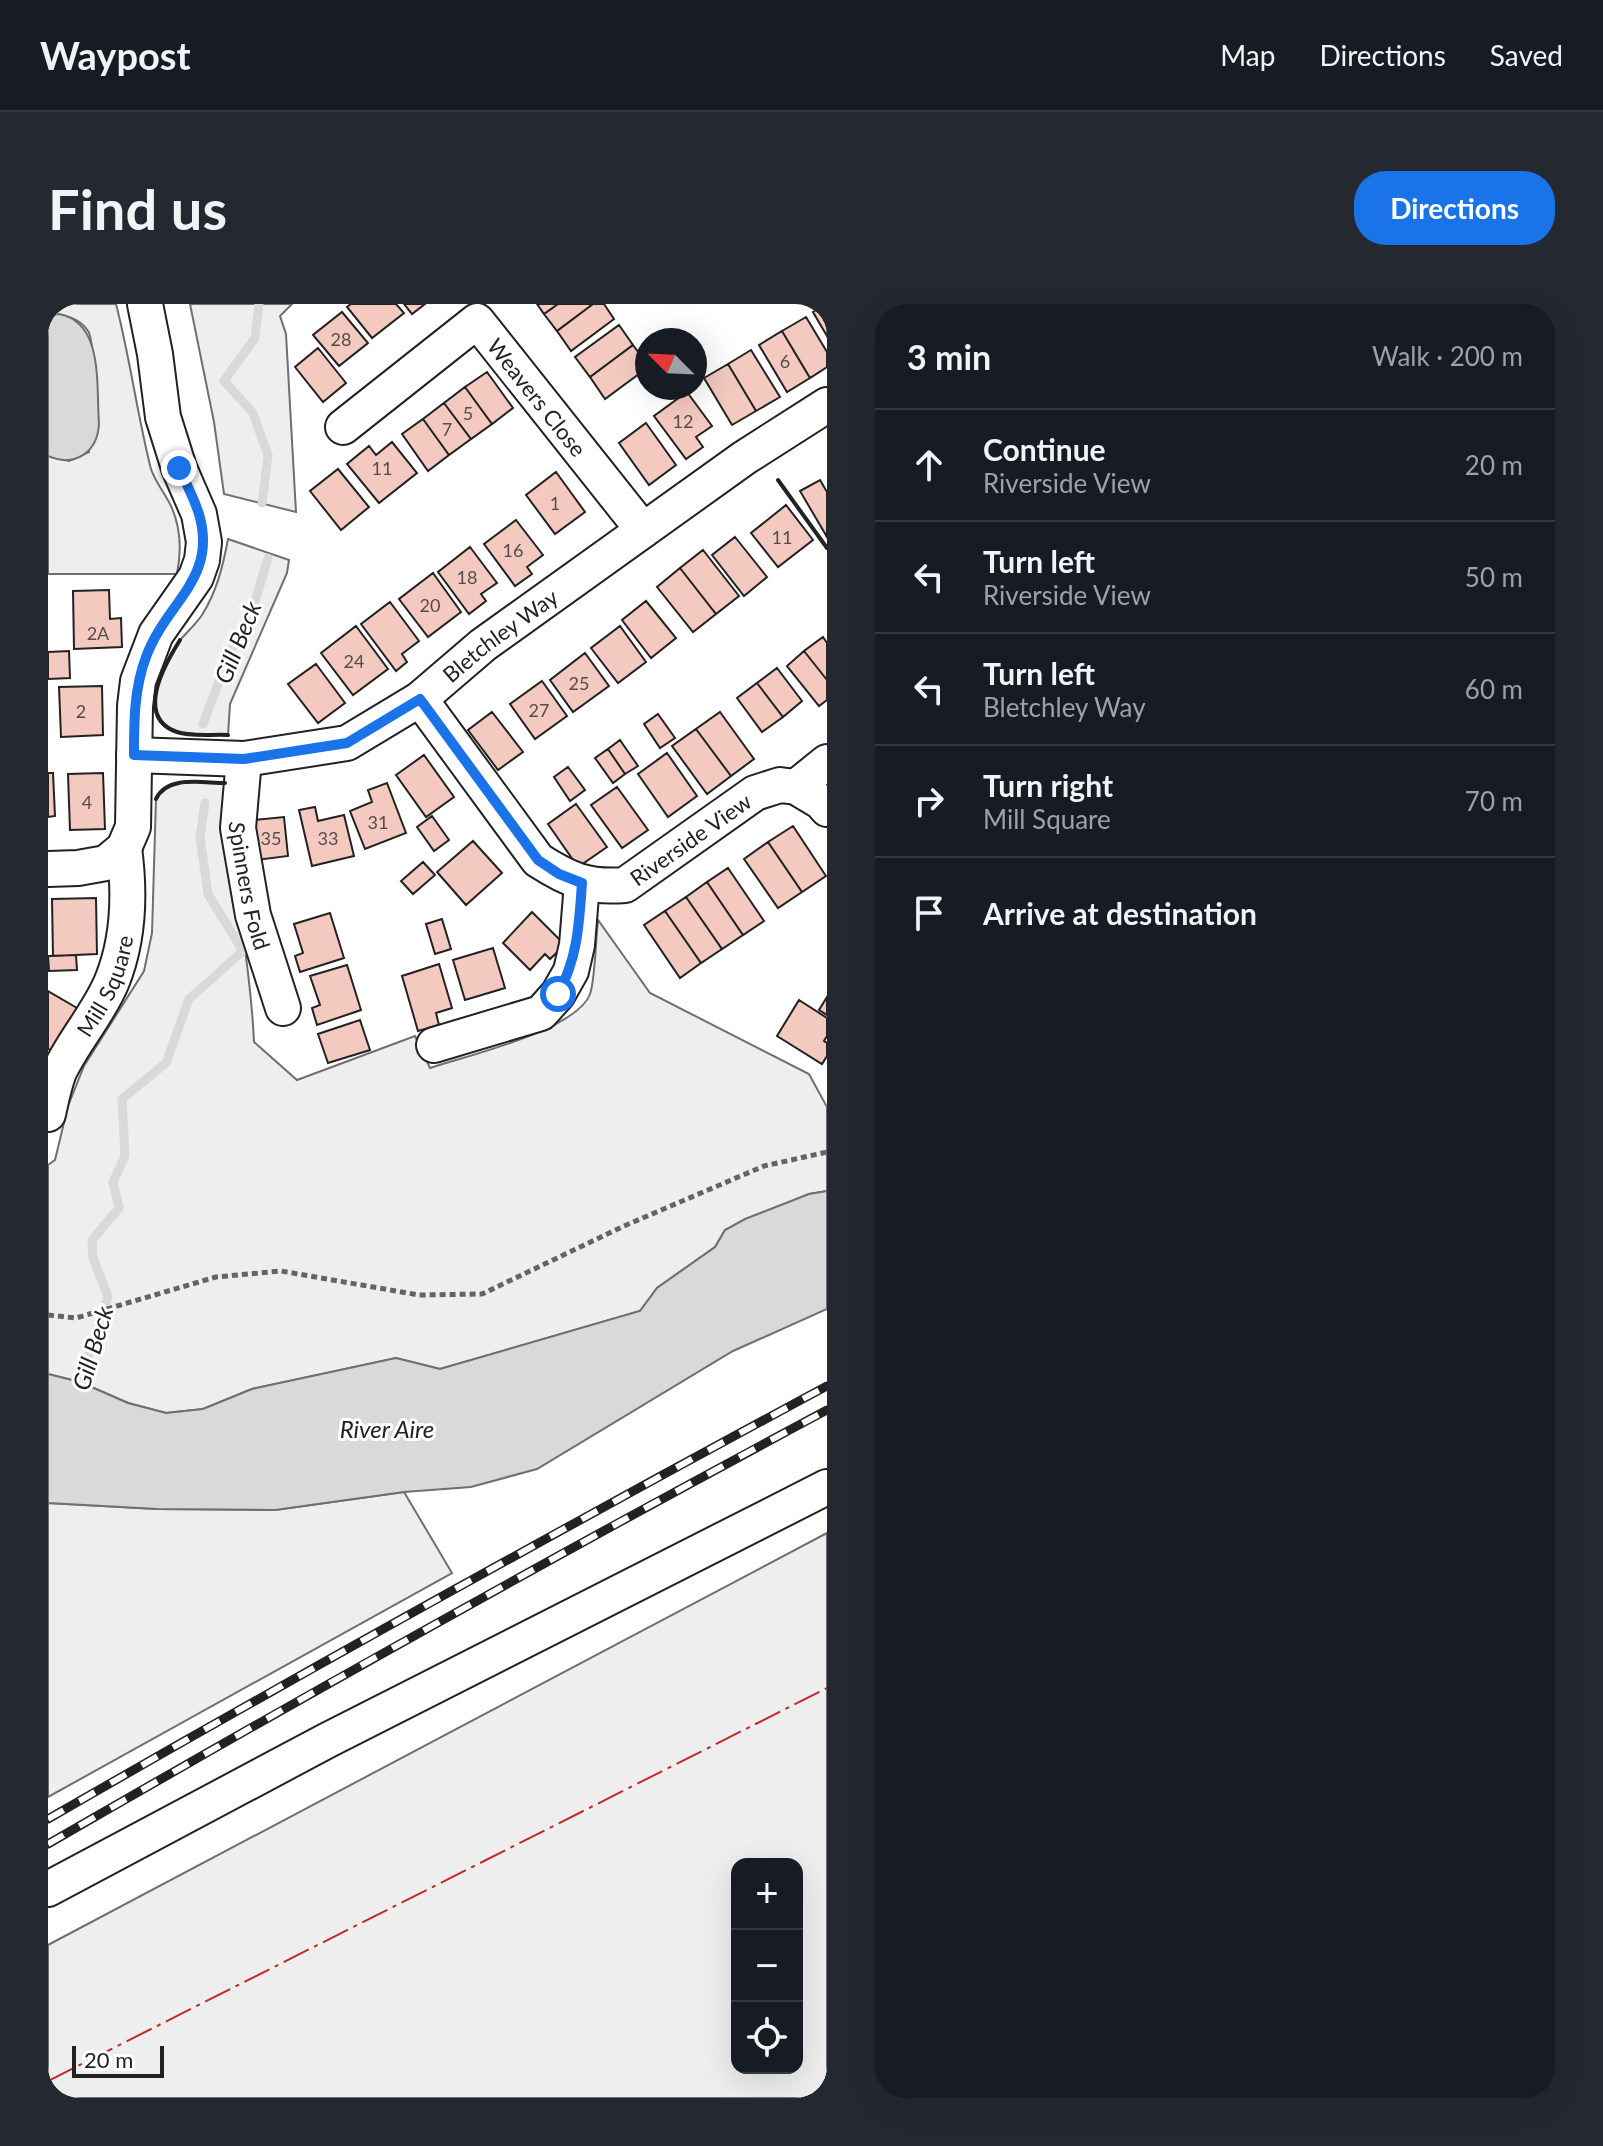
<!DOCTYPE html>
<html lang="en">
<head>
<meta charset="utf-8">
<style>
  :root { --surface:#171b24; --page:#242831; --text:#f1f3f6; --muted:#9ea1a6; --line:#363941; --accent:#1a73e8 }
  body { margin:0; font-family:Lato,sans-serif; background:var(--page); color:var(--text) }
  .controls { position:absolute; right:24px; bottom:24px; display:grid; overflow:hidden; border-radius:16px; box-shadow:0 8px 32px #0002 }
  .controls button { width:72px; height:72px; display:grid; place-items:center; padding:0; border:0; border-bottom:2px solid var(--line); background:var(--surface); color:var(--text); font:40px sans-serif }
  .compass { position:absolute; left:587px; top:24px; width:72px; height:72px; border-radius:50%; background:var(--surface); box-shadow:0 8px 32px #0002; rotate:294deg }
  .scale { position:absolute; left:24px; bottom:20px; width:92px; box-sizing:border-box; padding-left:8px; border:4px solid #222; border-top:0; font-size:22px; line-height:28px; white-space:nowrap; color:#222; -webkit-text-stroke:6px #fff; paint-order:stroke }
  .stop { position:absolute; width:24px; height:24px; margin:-18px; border:6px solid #1a73e8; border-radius:50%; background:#fff }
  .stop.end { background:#1a73e8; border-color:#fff; box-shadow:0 2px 8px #0008 }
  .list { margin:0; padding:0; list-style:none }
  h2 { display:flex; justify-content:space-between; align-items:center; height:104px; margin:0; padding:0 32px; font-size:34px }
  h2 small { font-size:26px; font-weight:400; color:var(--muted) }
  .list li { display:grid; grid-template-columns:52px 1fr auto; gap:24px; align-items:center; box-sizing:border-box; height:112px; padding:0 32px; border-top:2px solid var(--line) }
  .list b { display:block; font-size:30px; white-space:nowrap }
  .list p { margin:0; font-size:26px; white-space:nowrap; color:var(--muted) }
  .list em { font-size:26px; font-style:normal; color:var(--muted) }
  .icon { flex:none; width:44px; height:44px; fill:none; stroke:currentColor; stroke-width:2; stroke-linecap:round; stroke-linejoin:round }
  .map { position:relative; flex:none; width:779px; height:1794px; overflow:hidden; border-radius:32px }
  header { display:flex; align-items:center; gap:48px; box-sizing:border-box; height:112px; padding:0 40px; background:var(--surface); border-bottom:2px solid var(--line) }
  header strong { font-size:38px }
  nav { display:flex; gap:44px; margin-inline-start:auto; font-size:28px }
  .intro { display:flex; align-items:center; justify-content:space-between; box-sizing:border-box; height:192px; padding:0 48px }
  h1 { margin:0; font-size:56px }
  .button { padding:20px 36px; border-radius:32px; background:var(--accent); color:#fff; font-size:28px; font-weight:700 }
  main { display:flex; gap:48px; padding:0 48px }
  aside { flex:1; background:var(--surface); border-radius:32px; box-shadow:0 8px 32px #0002 }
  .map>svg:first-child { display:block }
  .green { fill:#eee; stroke:#6f6f6f; stroke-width:2; fill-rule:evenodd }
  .water { fill:#d9d9d9; stroke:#6f6f6f; stroke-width:2 }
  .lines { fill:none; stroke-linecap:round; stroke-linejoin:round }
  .stream { stroke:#d9d9d9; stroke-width:9 }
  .building { fill:#f3c9c0; stroke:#222; stroke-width:2 }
  .minor-casing { stroke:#222; stroke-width:38 }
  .path { stroke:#646464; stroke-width:5; stroke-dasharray:6 4; stroke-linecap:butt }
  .minor { stroke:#fff; stroke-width:34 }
  .rail-casing { stroke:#222; stroke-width:9 }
  .rail { stroke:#fff; stroke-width:6; stroke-dasharray:18; stroke-linecap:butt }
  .wall { stroke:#222; stroke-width:4 }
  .power { stroke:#c62828; stroke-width:2; stroke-dasharray:28 6 4 6; stroke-linecap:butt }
  .route { stroke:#1a73e8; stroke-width:10 }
  .labels { text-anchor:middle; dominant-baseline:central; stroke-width:6; stroke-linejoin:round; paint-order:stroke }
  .number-label { font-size:18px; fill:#564c4a }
  .street-label { font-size:22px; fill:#222; stroke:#fff }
  .water-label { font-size:24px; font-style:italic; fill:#222; stroke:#fff }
</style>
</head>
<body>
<header>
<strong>Waypost</strong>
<nav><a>Map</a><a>Directions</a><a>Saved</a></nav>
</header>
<div class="intro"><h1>Find us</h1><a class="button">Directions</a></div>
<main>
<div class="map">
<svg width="779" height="1794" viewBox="0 0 779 1794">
  <rect width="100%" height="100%" fill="#fff"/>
  <!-- green -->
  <path class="green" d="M0,0h68c14,54 21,110 35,165 4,12 12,22 18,33 12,23 13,47 8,72h-129v-118l21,5 20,-9c0,-23 9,-105 -1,-121 -8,-13 -26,-18 -40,-16z
    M142,0h102l-12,12 6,18 10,178 -72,-18 -10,-72z
    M180,235l61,21 -2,13 -57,131 -2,31c-15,-1 -35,2 -50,-2 -44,-12 -15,-71 3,-94 7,-8 15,-15 21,-24 15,-24 21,-49 26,-76z
    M177,479c5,87 25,172 29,259l43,38 118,-44 15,32c36,-12 147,-38 160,-74 5,-13 6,-58 8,-74l52,73 159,81 18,33v84l-18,3 -84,36 -10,17 -58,41 -17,23 -200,58 -44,-11 -144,31 -49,20 -37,4 -38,-10 -48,-21 -32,-8v-209l7,-5 13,-54 16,-40 60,-95 8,-38 4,-134c11,-24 46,-16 69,-16z
    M356,1188l48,81 -404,224v-294l109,6 118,1z
    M779,1229v565h-779v-153zM689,1560h60v204h-60z"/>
  <!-- water -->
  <path class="water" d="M11,10c45,8 37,72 40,109 -1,29 -24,45 -51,33v-141z
    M779,887v118l-94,42 -196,118 -66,18 -67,5 -129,18 -118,-1 -109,-6v-129l32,8 48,21 38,10 37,-4 49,-20 144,-31 44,11 200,-58 17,-23 58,-41 10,-17 20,-11 64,-25z"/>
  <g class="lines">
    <!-- stream -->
    <path class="stream" d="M211,0l-4,34 -31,43 29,32 15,42 -6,48
      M155,420l27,-72 24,-47 14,-47
      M29,1089l31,-97 -15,-38 -1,-18 27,-32 -6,-26 12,-26 -3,-57 44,-36 23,-64 54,-48 -35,-57 -8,-57 5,-34"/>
  </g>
  <!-- building -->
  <path class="building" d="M303,0h45l8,9 -32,25 -25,-31z
    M356,0h21l-13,10z
    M489,0h21l-14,10z
    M510,0h35l-36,27 -13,-17z
    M545,0h11l10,15 -43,32 -14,-20z
    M779,0v32l-14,-24z
    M294,8l26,31 -29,23 -26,-31z
    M758,13l21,35v15l-17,11 -28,-47z
    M571,21l14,20 -43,32 -15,-20z
    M734,27l28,47 -23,14 -28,-47z
    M585,41l14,19v4l-42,31 -15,-22z
    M270,44l28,35 -23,19 -28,-35z
    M703,46l29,47 -24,14 -28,-47z
    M680,60l28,47 -24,14 -28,-47z
    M439,68l26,36 -21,16 -27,-37z
    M417,83l27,37 -21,15 -27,-36z
    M639,88l25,34 -16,11 7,10 -17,12 -32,-43z
    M396,99l27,36 -22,16 -26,-36z
    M375,115l26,36 -21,16 -26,-37z
    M598,119l30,42 -27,20 -30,-42z
    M344,138l25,31 -38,30 -32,-39 22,-18 7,9z
    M290,165l31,38 -28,23 -31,-39z
    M508,168l29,40 -30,22 -29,-39z
    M772,176l7,12v45l-27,-46z
    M738,201l27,35 -35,27 -27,-34z
    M468,216l27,35 -16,12 5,7 -17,12 -31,-42z
    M687,233l32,40 -23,19 -32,-41z
    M422,243l27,36 -16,11 5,7 -17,13 -31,-42z
    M655,246l36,46 -23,18 -36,-46z
    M632,264l36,46 -23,18 -36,-45z
    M385,269l28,39 -33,25 -29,-38z
    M61,286l1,29 11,-1 1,29 -48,2 -1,-58z
    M598,297l30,37 -25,20 -29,-38z
    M342,298l29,39 -17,13 5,8 -11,9 -35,-47z
    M308,322l32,43 -35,26 -32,-42z
    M572,322l26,36 -28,21 -27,-35z
    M775,333l4,6v37l-23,-29z
    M21,347l1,27 -22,1v-27z
    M756,347l23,29v20l-8,6 -32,-40z
    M537,349l24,33 -36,26 -23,-32z
    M268,360l29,39 -27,20 -30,-39z
    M729,364l25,33 -19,16 -26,-34z
    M494,377l25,35 -32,23 -25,-35z
    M709,379l26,34 -21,15 -25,-34z
    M54,382l1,49 -42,2 -2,-50z
    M444,408l31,40 -25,18 -30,-40z
    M672,408l34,47 -23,17 -35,-47z
    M610,410l17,24 -15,10 -16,-24z
    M648,425l35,47 -24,18 -35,-48z
    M572,436l18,26 -13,8 -17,-25z
    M560,445l17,25 -12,9 -18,-25z
    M619,449l30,43 -29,21 -30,-43z
    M376,451l30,42 -28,20 -30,-42z
    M520,463l17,23 -15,11 -16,-24z
    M0,469h5l2,43 -7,1z
    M55,469l2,56 -35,1 -2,-56z
    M339,479l19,50 -41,16 -15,-38 22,-9 -4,-12z
    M569,483l31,43 -26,18 -31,-43z
    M528,500l31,43 -29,20 -30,-43z
    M267,503l3,14 26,-6 10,41 -42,10 -13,-56z
    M384,512l17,24 -15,11 -17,-24z
    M236,513l4,39 -31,4 -4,-40z
    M745,522l33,50 -24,16 -34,-50z
    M425,537l29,32 -36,32 -29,-33z
    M720,538l34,50 -24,16 -34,-49z
    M375,558l12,13 -22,19 -12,-13z
    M680,564l36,53 -21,14 -36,-53z
    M659,578l36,53 -21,14 -36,-52z
    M638,593l36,52 -21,14 -36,-52z
    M48,594l1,56 -44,2 -1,-57z
    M617,607l36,52 -21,15 -36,-53z
    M484,608l33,33 -15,14 -5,-5 -15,16 -27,-27z
    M282,609l14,45 -44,14 -5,-16 8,-3 -9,-29z
    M394,615l9,30 -16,5 -9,-30z
    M445,644l12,40 -40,12 -12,-40z
    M28,651l1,15 -28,1 -1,-15z
    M391,660l13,44 -16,5 3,12 -21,6 -16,-55z
    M299,661l14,45 -44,15 -5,-17 8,-3 -10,-29z
    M0,687l29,17 -24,43 -5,-2z
    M779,693v18l-8,-5z
    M751,696l28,18v18l-3,5 3,2v13l-5,8 -45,-28z
    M312,716l10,30 -42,13 -10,-29z"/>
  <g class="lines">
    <!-- minor casing -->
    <g class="minor-casing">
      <g id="minor">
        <path id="s1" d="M295,123l134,-106 166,209"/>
        <path id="s2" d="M372,395l118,161c31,20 50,28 87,25l130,-92 25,-8 16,2 25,15 6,7"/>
        <path id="s3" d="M86,451l110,4 103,-16 73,-44 63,-54 261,-187 83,-53"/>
        <path id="s4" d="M196,455l-6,69 15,87 30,93"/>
        <path d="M748,483l31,-25"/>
        <path d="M0,565l30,-1 28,-5 18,-15 9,-21 2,-121 3,-25 18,-47 40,-57 6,-17 2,-18 -5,-28 -20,-46 -16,-51 -8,-63 -10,-50"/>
        <path d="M386,741l107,-32 17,-19 13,-23 6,-26 5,-62"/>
        <path id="s5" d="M0,810c3,-14 6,-29 11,-42 15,-32 40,-59 53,-91 17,-42 18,-89 12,-133"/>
        <path d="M0,1585l280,-149 499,-253"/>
      </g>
    </g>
    <!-- path -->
    <path class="path" d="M0,1011l28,3 140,-41 65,-6 138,24 63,-1 142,-68 140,-60 63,-14"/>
    <!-- minor -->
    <use href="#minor" class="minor"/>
    <!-- rail casing -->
    <g class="rail-casing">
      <path id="rail" d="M0,1515c257,-148 517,-292 779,-433
        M0,1540c258,-149 517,-294 779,-434"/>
    </g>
    <!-- rail -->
    <use href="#rail" class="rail"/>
    <!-- wall -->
    <path class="wall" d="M730,176l49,68
      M132,336c-15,24 -46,77 -3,92 14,5 36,2 51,3
      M108,495c11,-24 46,-16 69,-16"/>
    <!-- power -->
    <path class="power" d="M0,1777l779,-393"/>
  </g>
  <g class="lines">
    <!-- route -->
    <path class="route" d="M131,164c7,15 15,30 20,46 19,65 -33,88 -53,143 -12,32 -12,65 -12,98l110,4 103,-16 73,-44 118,161 21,14 23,9c-3,41 -4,74 -24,111"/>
  </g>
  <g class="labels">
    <!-- number labels -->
    <g class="number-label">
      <text x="293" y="35">28</text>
      <text x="737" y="57">6</text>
      <text x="420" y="109">5</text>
      <text x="635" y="117">12</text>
      <text x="399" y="125">7</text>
      <text x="334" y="164">11</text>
      <text x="507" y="199">1</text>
      <text x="734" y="233">11</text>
      <text x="465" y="246">16</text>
      <text x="419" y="273">18</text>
      <text x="382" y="301">20</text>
      <text x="50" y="329">2A</text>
      <text x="306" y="357">24</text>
      <text x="531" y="379">25</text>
      <text x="491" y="406">27</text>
      <text x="33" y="407">2</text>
      <text x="39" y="498">4</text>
      <text x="330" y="518">31</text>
      <text x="223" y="534">35</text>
      <text x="280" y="534">33</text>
    </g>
    <!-- street labels -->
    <g class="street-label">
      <text stroke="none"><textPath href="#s1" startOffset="268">Weavers Close</textPath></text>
      <text stroke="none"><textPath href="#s3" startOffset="402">Bletchley Way</textPath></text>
      <text stroke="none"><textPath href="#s2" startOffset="372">Riverside View</textPath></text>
      <text stroke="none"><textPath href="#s4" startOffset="128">Spinners Fold</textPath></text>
      <text stroke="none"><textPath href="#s5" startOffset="142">Mill Square</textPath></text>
    </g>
    <!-- water labels -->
    <g class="water-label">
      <text transform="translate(189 338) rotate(-68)">Gill Beck</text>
      <text transform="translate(44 1044) rotate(-73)">Gill Beck</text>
      <text x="339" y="1124">River Aire</text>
    </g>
  </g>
</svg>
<div class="controls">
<button>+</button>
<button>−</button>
<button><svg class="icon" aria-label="locate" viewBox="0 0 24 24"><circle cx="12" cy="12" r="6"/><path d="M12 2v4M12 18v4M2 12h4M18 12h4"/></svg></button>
</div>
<svg class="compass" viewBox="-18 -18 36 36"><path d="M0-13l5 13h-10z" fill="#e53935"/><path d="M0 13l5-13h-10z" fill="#9ea1a6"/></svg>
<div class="scale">20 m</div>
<div class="stop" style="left:510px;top:690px"></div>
<div class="stop end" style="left:131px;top:164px"></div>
</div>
<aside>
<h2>3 min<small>Walk · 200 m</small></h2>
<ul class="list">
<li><svg class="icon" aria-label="ahead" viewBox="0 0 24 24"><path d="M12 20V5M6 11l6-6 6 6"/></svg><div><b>Continue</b><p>Riverside View</p></div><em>20 m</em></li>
<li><svg class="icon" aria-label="left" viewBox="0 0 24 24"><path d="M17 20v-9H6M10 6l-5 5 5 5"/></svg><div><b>Turn left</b><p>Riverside View</p></div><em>50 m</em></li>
<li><svg class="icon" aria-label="left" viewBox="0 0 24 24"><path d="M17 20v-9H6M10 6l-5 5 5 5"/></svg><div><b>Turn left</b><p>Bletchley Way</p></div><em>60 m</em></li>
<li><svg class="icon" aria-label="right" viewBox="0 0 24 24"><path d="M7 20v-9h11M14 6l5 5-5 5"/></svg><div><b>Turn right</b><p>Mill Square</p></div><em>70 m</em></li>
<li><svg class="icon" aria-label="arrive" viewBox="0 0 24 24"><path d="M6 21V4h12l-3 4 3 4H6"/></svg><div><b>Arrive at destination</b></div></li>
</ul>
</aside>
</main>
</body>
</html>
